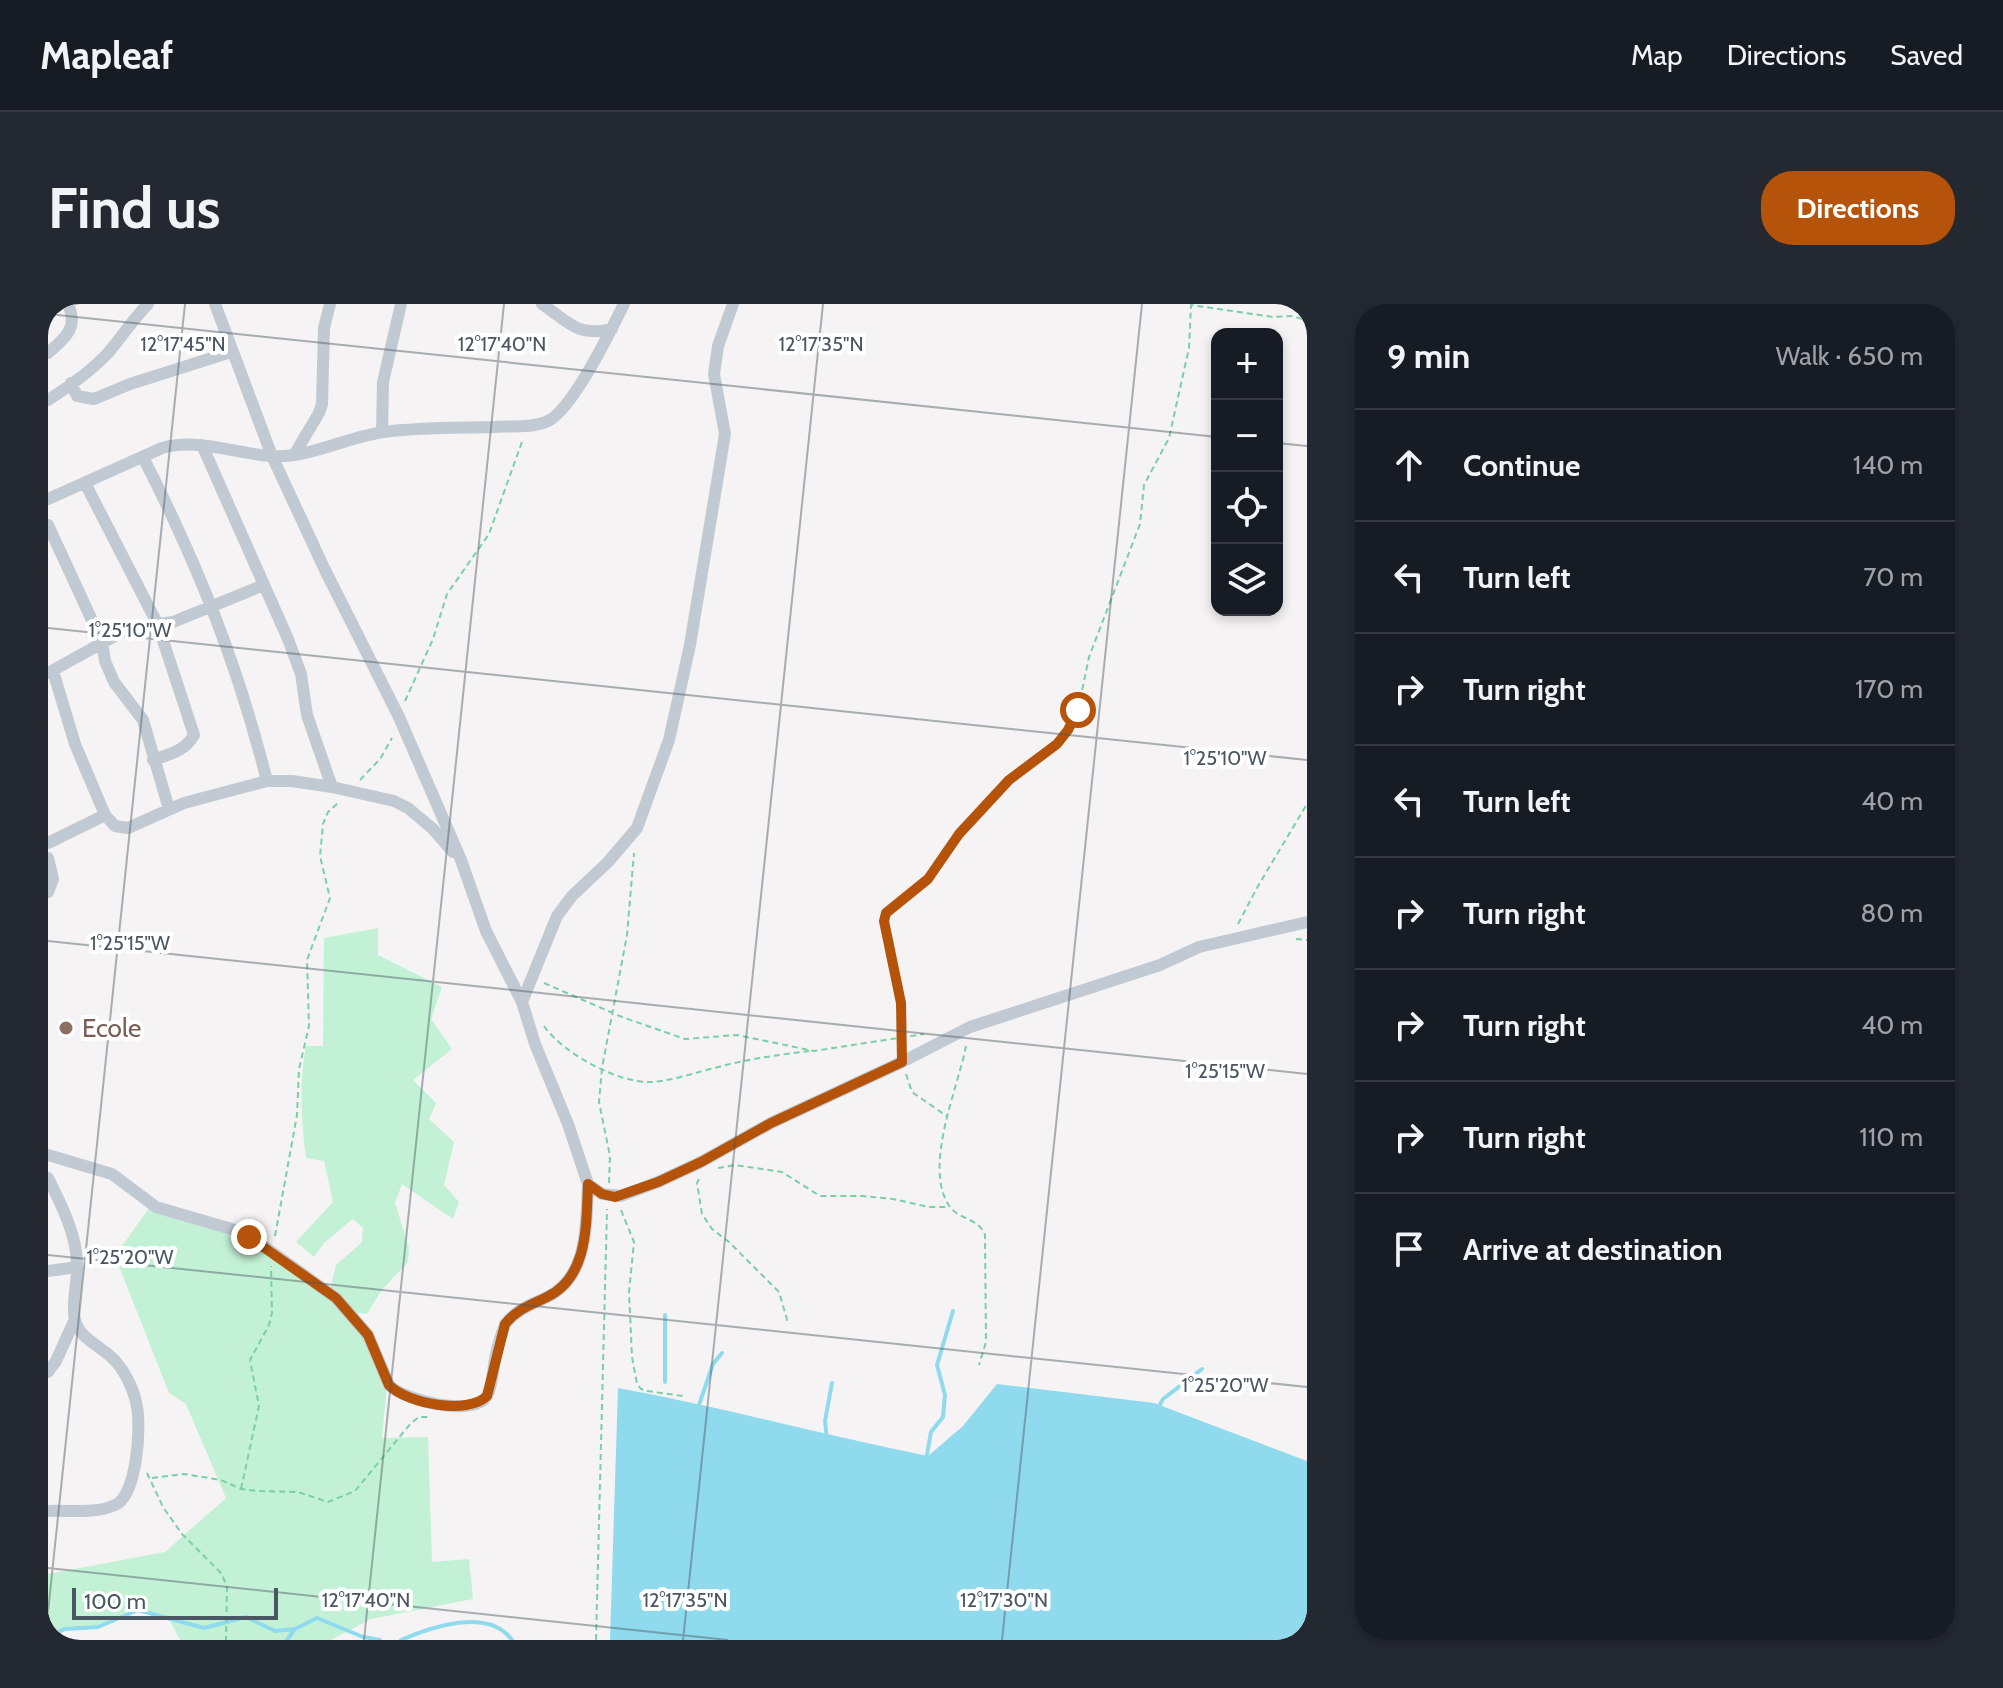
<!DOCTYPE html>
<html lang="en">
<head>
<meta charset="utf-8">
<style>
  :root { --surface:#171b24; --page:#242831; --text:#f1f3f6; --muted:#9ea1a6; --line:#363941; --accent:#b45309 }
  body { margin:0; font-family:Cabin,sans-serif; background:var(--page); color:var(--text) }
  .controls { position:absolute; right:24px; top:24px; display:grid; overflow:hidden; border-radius:16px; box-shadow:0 4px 12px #0003 }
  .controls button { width:72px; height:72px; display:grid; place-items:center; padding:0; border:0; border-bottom:2px solid var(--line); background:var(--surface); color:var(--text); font:40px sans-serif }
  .scale { position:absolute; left:24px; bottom:20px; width:206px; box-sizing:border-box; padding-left:8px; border:4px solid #4a5661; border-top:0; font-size:22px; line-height:28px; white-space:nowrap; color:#4a5661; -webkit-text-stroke:6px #fff; paint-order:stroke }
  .stop { position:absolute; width:24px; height:24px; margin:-18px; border:6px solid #b45309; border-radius:50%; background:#fff }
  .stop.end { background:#b45309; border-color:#fff; box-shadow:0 2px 8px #0008 }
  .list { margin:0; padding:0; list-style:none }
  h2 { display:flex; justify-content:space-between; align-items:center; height:104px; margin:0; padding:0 32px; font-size:34px }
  h2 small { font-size:26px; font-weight:400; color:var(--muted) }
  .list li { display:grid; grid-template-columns:52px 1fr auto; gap:24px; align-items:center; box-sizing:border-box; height:112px; padding:0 32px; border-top:2px solid var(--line) }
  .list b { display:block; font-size:30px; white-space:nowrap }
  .list em { font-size:26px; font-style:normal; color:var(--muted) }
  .icon { flex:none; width:44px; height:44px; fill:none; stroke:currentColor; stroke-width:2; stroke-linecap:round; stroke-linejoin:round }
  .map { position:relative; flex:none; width:1259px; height:1336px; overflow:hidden; border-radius:32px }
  header { display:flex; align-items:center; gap:48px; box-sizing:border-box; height:112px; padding:0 40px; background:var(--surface); border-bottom:2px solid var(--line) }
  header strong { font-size:38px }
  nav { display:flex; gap:44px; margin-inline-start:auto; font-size:28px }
  .intro { display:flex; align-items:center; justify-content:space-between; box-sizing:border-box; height:192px; padding:0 48px }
  h1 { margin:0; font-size:56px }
  .button { padding:20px 36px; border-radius:32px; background:var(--accent); color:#fff; font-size:28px; font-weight:700 }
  main { display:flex; gap:48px; padding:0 48px }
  aside { flex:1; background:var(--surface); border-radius:32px; box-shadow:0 4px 12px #0003 }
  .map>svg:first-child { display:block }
  .green { fill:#c3f1d5 }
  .water { fill:#90daee }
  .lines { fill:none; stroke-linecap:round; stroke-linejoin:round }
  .stream { stroke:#90daee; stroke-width:4 }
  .path { stroke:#7ad0a6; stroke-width:2; stroke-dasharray:6 4; stroke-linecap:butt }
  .street { stroke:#c1cad2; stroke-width:12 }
  .route { stroke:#b45309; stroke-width:10 }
  .ticks { fill:none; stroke:#4a5661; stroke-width:2; stroke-opacity:0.45 }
  .education-dot { fill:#8d6e63; stroke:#fff; stroke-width:3 }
  .labels { text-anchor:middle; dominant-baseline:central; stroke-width:8; stroke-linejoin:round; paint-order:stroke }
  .education-label { font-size:26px; fill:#785e54; stroke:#fff; text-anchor:start }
  .ticks-label { font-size:20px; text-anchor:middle; fill:#4a5661; stroke:#fff; stroke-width:8; stroke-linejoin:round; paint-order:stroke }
</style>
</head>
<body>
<header>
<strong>Mapleaf</strong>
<nav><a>Map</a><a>Directions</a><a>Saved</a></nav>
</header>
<div class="intro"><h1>Find us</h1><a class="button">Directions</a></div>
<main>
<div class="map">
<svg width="1259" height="1336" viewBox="0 0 1259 1336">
  <rect width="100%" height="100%" fill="#f5f3f3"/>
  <!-- green -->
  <path class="green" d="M330,624v27l64,32 -11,32 21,30 -39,31 23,23 -7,16 25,23 -10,43 15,17 -6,17 -51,-35 -7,19 14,45 -1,14 -27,29 -14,23 -23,-3 15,15 28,59 -5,53 46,-1 4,125 37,-3 4,40 -102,20 -40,21h-151l-12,-23 -30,-7 -40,17 -33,2 -17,8v-63l117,-22 61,-54 -40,-94 -17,-11 -54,-137 34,-48 71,23 42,18 25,21 42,25 7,-30 26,-23 1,-14 -10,-9 -29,24 -10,14 -18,-15 37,-40 -9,-41 -18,-3c-5,-38 -7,-74 0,-112h17l1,-108z"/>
  <!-- water -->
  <path class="water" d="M949,1080l157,19 153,58v179h-697l8,-252c104,19 206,47 310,68l35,-30z"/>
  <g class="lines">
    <!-- stream -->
    <path class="stream" d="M617,1078v-67
      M651,1101l14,-41 9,-11
      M1109,1106l6,-11 39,-30
      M779,1136l-2,-19 7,-38
      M878,1156l5,-28 12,-15 2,-22 -8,-30 16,-54
      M0,1333l17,-8 33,-2 40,-17 66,18 42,-11 29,14 20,-2
      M239,1336l8,-11 22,-11 46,19 17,3
      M353,1336c30,-13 87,-33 111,0"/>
    <!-- path -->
    <path class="path" d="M357,397l28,-62 14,-45 42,-60 34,-95
      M312,476l20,-21 12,-21
      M1190,620l20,-38 49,-82
      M1248,635l11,1
      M496,679l78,34 63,22 52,-4 77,16 110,-17
      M496,722c19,27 73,57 107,56 21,-1 46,-10 67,-15 30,-8 60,-12 91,-16
      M918,742c-8,42 -42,118 -18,158 9,16 30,13 37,31l1,107 -7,23
      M853,744v-45l-17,-82 2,-8 42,-34 31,-45 50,-54 48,-36 11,-14 10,-20 11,-53 51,-133 4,-39 25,-47 20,-90 2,-43 82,12 20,-1 14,5
      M858,770l6,18 36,25
      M670,864l17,-3 47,7 38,24h42l31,3 36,8h18
      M651,875l-2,4 5,31 10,15 17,13 50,50 9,31
      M561,879l1,-27 -11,-54 3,-34 25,-133 7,-82
      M573,906l13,32 -5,50 3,65 5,27 4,5 6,2 36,5
      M227,932l22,-121 2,-46 10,-43 -2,-66 23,-62 -10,-42 3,-32 5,-12 11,-10
      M99,1169l16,34 19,27 40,40 5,14 -1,52
      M104,1174l32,-4 37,6 20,9 16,2 41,1 30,10 27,-11 56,-68 8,-6h10
      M193,1185l18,-83 -9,-46 19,-35 3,-12 -1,-47
      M548,1336l11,-431"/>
    <!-- street -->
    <path class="street" d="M167,0l57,152 53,114 74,147 62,143 25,71 36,71 13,42 33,80 20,60 14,10 19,2 37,-14 43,-20 70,-39 131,-61 68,-35 190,-62 39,-18 108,-25
      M494,0c28,19 35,33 70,25
      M0,49c17,-15 31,-25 20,-49
      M23,79l6,13 17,3 36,-15 101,-32
      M0,96c19,-12 45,-31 60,-47 14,-16 25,-34 40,-49
      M334,128l1,-50 18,-78
      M154,141l86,194 13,35 6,41 25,72
      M246,151l25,-42 3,-9 2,-76 6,-24
      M95,153c55,108 94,205 124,324
      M37,179l73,142 36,110c-9,16 -24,19 -41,25
      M0,195l114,-51c36,-10 71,5 108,8 39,3 76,-19 114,-24 36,-5 73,-4 110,-5 16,-1 39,1 54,-6 25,-12 63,-91 76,-117
      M0,221l54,117 3,19 9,21 29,38 26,89
      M5,367l22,73 30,71
      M0,369l81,-45 44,-6 91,-37
      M0,539l57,-28 10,11 13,2 56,-25 83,-22h25l40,6 62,14 14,7 25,21 20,23
      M0,554l5,21 -5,13
      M474,698l35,-86 15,-20 36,-34 29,-34 32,-88 21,-95 35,-211 -11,-60 4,-28 15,-42
      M0,851l64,19 44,33 79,23 23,12 78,56 32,37 21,50c14,15 85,33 98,11 6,-11 6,-30 9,-42 2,-10 6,-20 9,-30 12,-15 26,-19 42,-27 42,-20 39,-74 41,-113
      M0,874c13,26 29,57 29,87 1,17 -6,37 -2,55 5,21 30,27 42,43 10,12 18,30 20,44 4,21 0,89 -22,98 -18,9 -47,5 -67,6
      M0,967l29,-4
      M0,1068l8,-11 19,-42"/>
  </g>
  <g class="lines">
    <!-- route -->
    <path class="route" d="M201,933l87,61 32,37 21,50c18,19 79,30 98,11l18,-72c12,-15 26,-19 42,-27 42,-20 39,-74 41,-113l14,10 13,3 43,-15 43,-20 70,-39 131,-61 -1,-59 -17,-82 2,-8 42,-34 31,-45 50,-54 48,-36 11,-14 10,-20"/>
  </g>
  <!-- ticks -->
  <path class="ticks" d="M0,10l1169,123M1229,139l30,3M0,324l1259,132M0,637l1259,133M0,951l1259,132M0,1264l680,72M0,1308l137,-1308M316,1336l140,-1336M635,1336l140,-1336M954,1336l140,-1336"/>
  <!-- markers -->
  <circle class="education-dot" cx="18" cy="724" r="8"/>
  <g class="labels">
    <!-- education labels -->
    <g class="education-label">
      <text x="34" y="724">Ecole</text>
    </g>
  </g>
  <g class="ticks-label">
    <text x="135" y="47">12°17'45"N</text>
    <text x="454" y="47">12°17'40"N</text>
    <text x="773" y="47">12°17'35"N</text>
    <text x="82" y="333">1°25'10"W</text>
    <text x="1177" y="461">1°25'10"W</text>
    <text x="82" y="646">1°25'15"W</text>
    <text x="1177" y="774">1°25'15"W</text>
    <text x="82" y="960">1°25'20"W</text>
    <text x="1177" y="1088">1°25'20"W</text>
    <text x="318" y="1303">12°17'40"N</text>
    <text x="637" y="1303">12°17'35"N</text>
    <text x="956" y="1303">12°17'30"N</text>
  </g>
</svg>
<div class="controls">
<button>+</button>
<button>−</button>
<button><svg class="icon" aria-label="locate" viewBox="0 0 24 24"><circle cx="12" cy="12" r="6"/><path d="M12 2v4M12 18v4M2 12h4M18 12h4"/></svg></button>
<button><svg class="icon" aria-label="layers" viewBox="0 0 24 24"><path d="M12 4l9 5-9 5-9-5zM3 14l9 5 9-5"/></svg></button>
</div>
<div class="scale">100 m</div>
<div class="stop" style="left:1030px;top:406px"></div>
<div class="stop end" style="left:201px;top:933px"></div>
</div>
<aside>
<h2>9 min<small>Walk · 650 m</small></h2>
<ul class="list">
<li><svg class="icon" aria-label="ahead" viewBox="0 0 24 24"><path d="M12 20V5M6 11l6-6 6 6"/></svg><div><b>Continue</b></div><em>140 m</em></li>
<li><svg class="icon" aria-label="left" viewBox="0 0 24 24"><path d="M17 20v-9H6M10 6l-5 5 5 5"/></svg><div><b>Turn left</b></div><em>70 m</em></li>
<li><svg class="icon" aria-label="right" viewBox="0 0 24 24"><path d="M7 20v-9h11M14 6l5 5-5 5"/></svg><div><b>Turn right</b></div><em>170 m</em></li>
<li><svg class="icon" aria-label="left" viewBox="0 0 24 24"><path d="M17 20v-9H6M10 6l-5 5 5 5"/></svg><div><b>Turn left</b></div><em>40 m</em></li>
<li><svg class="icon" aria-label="right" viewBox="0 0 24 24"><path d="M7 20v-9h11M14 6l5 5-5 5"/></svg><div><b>Turn right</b></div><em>80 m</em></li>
<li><svg class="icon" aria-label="right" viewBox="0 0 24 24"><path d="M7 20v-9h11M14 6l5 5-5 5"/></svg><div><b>Turn right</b></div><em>40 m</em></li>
<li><svg class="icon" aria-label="right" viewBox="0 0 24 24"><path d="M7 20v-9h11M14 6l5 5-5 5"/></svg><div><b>Turn right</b></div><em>110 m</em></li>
<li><svg class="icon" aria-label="arrive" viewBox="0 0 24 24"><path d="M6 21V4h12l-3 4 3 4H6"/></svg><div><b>Arrive at destination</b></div></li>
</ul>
</aside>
</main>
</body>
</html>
